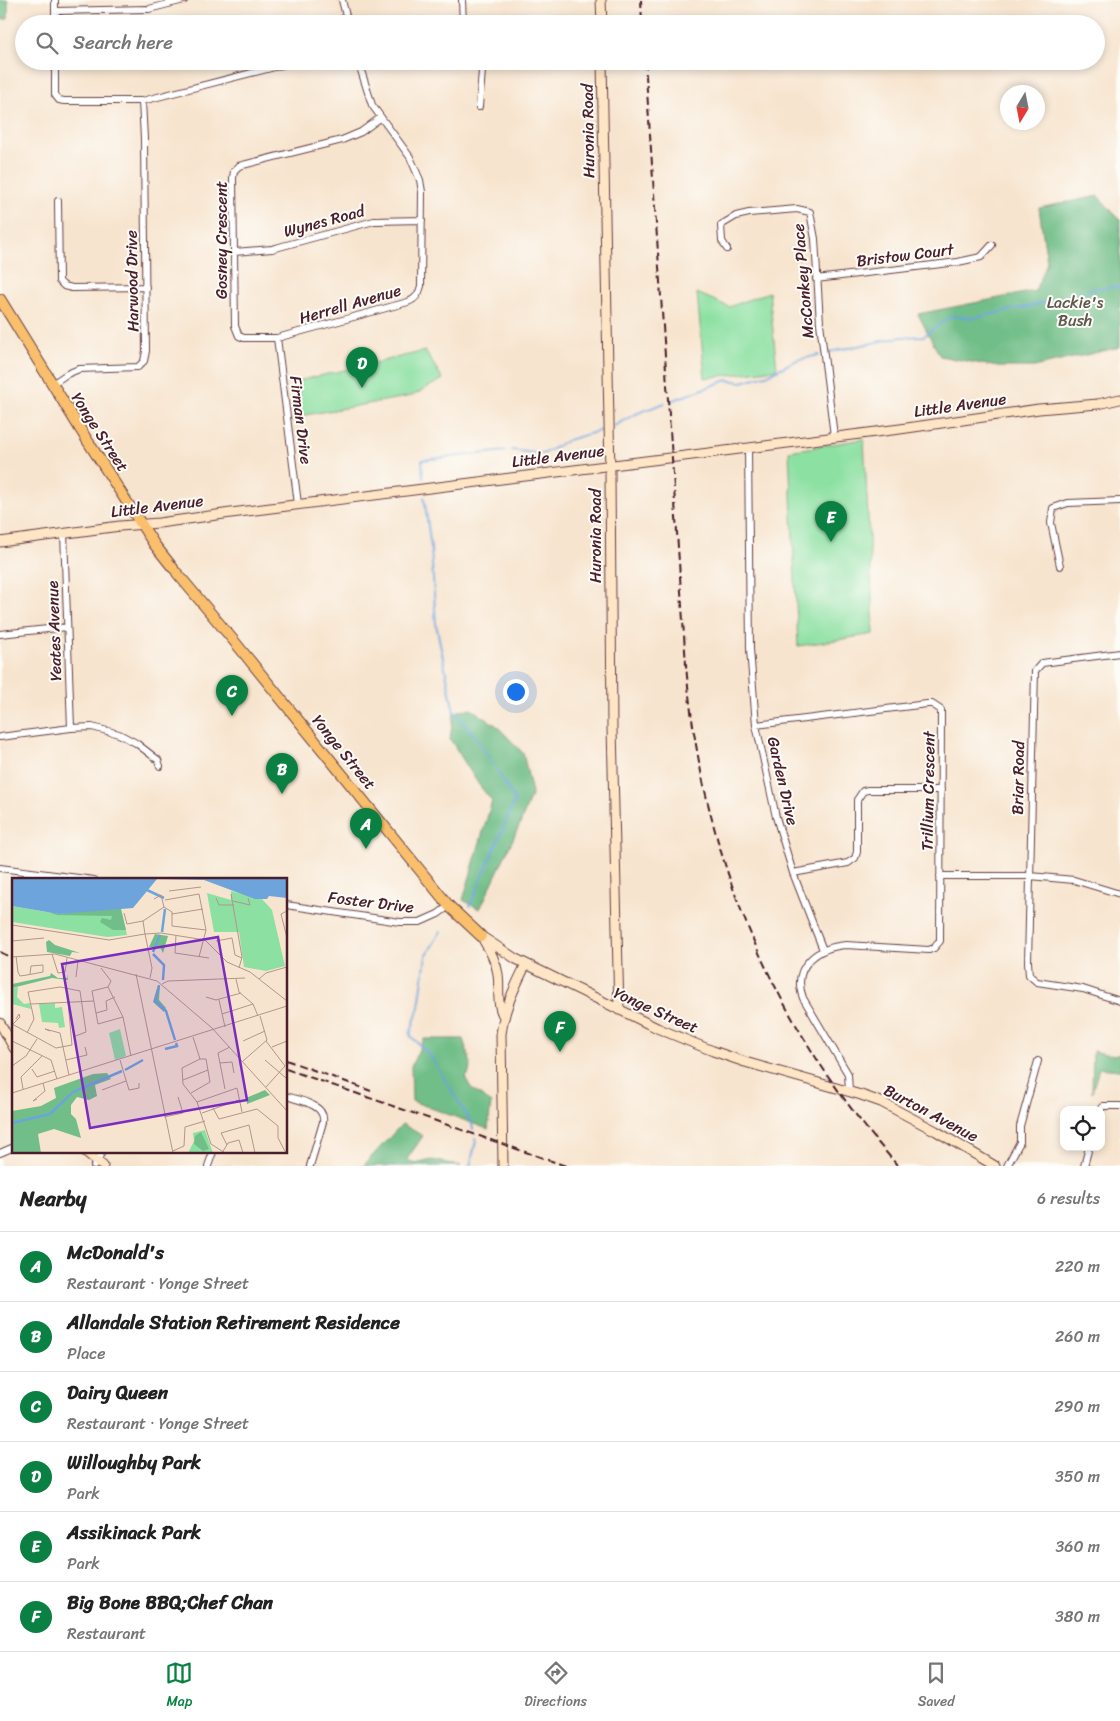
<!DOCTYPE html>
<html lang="en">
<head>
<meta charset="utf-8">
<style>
  :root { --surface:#fff; --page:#f2f2f2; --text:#222; --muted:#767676; --line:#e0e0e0; --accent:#0b8043 }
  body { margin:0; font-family:Sriracha,sans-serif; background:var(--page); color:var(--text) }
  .controls { position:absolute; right:15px; bottom:15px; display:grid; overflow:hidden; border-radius:10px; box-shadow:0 2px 8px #0003 }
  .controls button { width:45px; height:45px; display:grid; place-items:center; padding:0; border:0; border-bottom:1px solid var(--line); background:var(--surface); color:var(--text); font:25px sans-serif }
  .compass { position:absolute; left:1000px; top:85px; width:45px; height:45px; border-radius:50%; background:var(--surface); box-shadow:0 2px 8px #0003; rotate:190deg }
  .you { position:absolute; left:515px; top:691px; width:18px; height:18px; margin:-12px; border:4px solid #fff; border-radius:50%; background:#1a73e8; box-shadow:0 0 0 8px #1a73e833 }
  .badge { display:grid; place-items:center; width:32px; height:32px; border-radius:50%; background:var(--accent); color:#fff; font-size:16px; font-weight:700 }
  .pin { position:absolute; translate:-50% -41px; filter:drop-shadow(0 1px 2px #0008) }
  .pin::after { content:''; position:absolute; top:26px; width:18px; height:15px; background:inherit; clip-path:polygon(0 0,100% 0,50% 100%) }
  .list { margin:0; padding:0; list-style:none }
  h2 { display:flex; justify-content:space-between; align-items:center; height:65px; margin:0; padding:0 20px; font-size:21px }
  h2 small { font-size:16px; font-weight:400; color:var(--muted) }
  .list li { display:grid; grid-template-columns:32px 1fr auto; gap:15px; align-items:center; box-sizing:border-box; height:70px; padding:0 20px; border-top:1px solid var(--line) }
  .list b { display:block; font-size:19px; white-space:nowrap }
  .list p { margin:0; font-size:16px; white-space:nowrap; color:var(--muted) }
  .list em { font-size:16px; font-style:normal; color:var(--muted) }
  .icon { flex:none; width:28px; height:28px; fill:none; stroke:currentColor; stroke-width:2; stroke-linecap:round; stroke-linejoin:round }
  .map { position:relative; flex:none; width:1120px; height:1166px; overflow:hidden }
  .search { position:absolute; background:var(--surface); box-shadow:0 2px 8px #0003; left:15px; right:15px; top:15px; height:55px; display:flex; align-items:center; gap:12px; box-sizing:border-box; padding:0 18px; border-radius:28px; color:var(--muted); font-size:19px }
  .sheet { height:485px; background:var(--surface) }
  nav { display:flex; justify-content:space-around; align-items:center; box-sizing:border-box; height:70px; border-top:1px solid var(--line); background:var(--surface); font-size:14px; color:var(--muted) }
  nav a { display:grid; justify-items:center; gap:2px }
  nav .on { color:var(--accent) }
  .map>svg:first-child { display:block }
  .green { fill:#8ce0a2; stroke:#6b8066 }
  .forest { fill:#71be88; stroke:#5e6e5a }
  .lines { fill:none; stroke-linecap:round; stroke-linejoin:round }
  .stream { stroke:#6da4dc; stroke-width:2 }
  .street-casing { stroke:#643d43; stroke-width:8 }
  .secondary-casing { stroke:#643d43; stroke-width:11 }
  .primary-casing { stroke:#643d43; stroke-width:12 }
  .street { stroke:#fff; stroke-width:6 }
  .secondary { stroke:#fde5c5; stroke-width:9 }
  .primary { stroke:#f9bf6d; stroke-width:10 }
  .rail { stroke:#4a1f2b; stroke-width:2; stroke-dasharray:8 4; stroke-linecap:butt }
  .labels { text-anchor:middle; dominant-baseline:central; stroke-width:4; stroke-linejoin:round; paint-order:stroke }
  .street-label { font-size:16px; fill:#4a1f2b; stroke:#fdfcf7 }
  .park-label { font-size:16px; fill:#5e594f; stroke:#fdfcf7 }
  .inset-river { fill:none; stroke:#6da4dc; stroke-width:2.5 }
  .inset-road { fill:none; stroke:#b2958d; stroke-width:1 }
  .view { fill:#7b2cbf; fill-opacity:0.15; stroke:#7b2cbf; stroke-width:2.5 }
  .inset-edge { fill:none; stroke:#4a1f2b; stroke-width:2.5 }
</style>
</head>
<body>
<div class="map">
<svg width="1120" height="1166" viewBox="0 0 1120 1166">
  <rect width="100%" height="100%" fill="#fdfcf7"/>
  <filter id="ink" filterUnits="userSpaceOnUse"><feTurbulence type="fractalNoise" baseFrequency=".02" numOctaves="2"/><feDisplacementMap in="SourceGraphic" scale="10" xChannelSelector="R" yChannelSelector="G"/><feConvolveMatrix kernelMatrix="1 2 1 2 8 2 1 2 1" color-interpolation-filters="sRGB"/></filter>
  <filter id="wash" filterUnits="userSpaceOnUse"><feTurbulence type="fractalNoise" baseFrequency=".0096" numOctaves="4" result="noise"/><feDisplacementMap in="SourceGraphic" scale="20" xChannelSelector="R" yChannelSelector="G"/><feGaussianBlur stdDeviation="1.12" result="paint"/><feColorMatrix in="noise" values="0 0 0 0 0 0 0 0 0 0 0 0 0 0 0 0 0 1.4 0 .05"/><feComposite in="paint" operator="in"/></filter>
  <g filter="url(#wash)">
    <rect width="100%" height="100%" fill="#f7e4ce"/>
    <!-- green -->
    <path class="green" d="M769,292l8,77 -72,9 -8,-85 32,14z
      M425,351l18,28 -31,17 -112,20 -2,-35z
      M864,439l10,195 -76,12 -9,-195z"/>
    <!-- forest -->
    <path class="forest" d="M0,0h8v19h-8z
      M1098,196l22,24v127l-86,20h-36l-58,-11 -22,-42 117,-23 12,-29 -8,-54z
      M471,709l25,16 27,28 9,40 -12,31 -40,85 -17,-9 29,-99 -13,-16 -29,-46 4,-27z
      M424,1039h39l8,25 -3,11 -3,3 7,11 19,14 -3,26 -76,-28 -1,-35z
      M1093,1051l13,3 14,1v15l-21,-2 -7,24z
      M402,1124l21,12 -16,23 8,5 17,-4 29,6h-98z"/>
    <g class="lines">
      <!-- stream -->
      <path class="stream" d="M829,352l72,-15 23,-1 27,-20 22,2 58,-12 66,-18 23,-1
        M671,401l56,-21 15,2 27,-8 28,-14 22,-5
        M614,426l24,-13 27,-10
        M511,450l32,4 25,-14 38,-11
        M423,478l-1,-18 84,-9
        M424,497l7,51 5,76 18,88 22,25 39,63 -45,106
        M441,931l-15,25 -7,51 -9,28 21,22 41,67 1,5
        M470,1166l6,-25 -1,-3"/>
    </g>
  </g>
  <g filter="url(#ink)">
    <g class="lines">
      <!-- street casing -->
      <g class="street-casing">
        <path id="street" d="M55,0v24
          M342,0l6,24
          M462,0l1,24
          M55,11l94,-2 35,-9
          M55,61v34l4,5 5,1h78l156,-40
          M358,61l14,44 38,52 10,23 2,12 -1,94c-2,8 -5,13 -13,16l-131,36h-33l-5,-2 -4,-10 -2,-148 1,-7 5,-5 103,-26 19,-8 19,-14
          M477,61l5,10 -3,36
          M58,201l1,80 5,5 8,2 74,-1
          M727,249l-5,-8 -1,-16 15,-9 13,-3 48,-4 13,3 5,27 5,84 14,113
          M234,252l38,-3 102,-28 48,-1
          M816,279l142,-17 23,-5 11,-12
          M277,338l21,166
          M52,384l15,-10 12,-5 59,-2 6,-6 2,-10 -2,-212 -2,-38
          M748,447l2,202 6,76 20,92 17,56 30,77
          M64,533l7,195
          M1060,566l-9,-43 2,-15 15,-5 52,-2
          M0,634l67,-7
          M1120,653l-78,10 -7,8 -7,291 1,13 8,7 46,7 37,12
          M756,725l171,-21h5l9,6 -1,231 -6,7 -5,2 -83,-5c-28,2 -55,21 -43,53l45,76 1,17
          M0,737l71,-9 21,-1 27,7 17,9 22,17 2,6
          M0,868l94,12
          M793,873l55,-10 7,-5 2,-6v-52l6,-9 5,-1h73
          M940,876h90l44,4 46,14
          M286,905l114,17h20l18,-8 11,-8
          M286,1096c12,4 40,8 37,26l-13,44
          M1100,1110l3,-4h17
          M0,1153l14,-6
          M94,1166l8,-14
          M208,1166l5,-14
          M1007,1166l13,-24v-16l18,-65
          M1084,1166l5,-19"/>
      </g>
      <!-- secondary casing -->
      <g class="secondary-casing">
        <path id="secondary" d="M601,0l1,24
          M602,61l8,413 2,254 7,282
          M0,542l120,-16 39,-3 72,-10 669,-84 139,-20 59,-5 22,-5
          M481,936l35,23 141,69 56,23 32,11 116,33 20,7 55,29 59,35
          M484,941c6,10 12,20 14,33 2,14 -2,30 6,43
          M0,1023l14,25
          M86,1152l17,14
          M503,1166l-2,-132c3,-26 14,-47 25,-70"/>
      </g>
      <!-- primary casing -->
      <g class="primary-casing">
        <path id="primary" d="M0,299l87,141 67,104 19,24
          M177,573l57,68 215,265 32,30"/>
      </g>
      <!-- street -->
      <use href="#street" class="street"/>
      <!-- secondary -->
      <use href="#secondary" class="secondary"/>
      <!-- primary -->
      <use href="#primary" class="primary"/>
      <!-- rail -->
      <path class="rail" d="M641,0l1,24
        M645,61l41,604c16,191 85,357 212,501
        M0,952l14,7
        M286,1060l85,31
        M286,1069l280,97"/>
    </g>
  </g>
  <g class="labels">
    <!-- street labels -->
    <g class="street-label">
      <text transform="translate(588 131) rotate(-91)">Huronia Road</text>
      <text transform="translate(324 221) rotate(-15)">Wynes Road</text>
      <text transform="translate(221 240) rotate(-90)">Gosney Crescent</text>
      <text transform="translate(905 255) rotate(-7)">Bristow Court</text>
      <text transform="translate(132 281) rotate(-91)">Harwood Drive</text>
      <text transform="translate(803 281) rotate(-95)">McConkey Place</text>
      <text transform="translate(350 304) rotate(-16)">Herrell Avenue</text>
      <text transform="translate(960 405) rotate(-8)">Little Avenue</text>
      <text transform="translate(301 420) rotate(83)">Firman Drive</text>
      <text transform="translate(100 432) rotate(57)">Yonge Street</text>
      <text transform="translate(558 456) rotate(-7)">Little Avenue</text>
      <text transform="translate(157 506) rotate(-7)">Little Avenue</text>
      <text transform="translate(595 536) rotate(-90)">Huronia Road</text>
      <text transform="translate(54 631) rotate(-92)">Yeates Avenue</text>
      <text transform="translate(344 752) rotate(51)">Yonge Street</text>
      <text transform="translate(1018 778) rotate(-89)">Briar Road</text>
      <text transform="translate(783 781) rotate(77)">Garden Drive</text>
      <text transform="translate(928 791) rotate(-89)">Trillium Crescent</text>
      <text transform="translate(371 902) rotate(7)">Foster Drive</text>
      <text transform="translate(656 1010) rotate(24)">Yonge Street</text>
      <text transform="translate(931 1113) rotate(28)">Burton Avenue</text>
    </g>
    <!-- park labels -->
    <g class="park-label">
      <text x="1075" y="302">Lackie's<tspan x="1075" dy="18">Bush</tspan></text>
    </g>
  </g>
  <!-- overview -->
  <g transform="translate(12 878)">
    <rect width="275" height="275" fill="#f7e4ce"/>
    <path d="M219,13l31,8 10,11 13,56 -19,5 -22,-4 -5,-35h-25l-7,-39 24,7zM0,28l47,8 62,-5 6,26 -20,2 -95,-15zM6,109l-1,10 7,7 6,-1 1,6 -19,-5v-16zM43,125v5l7,-1 3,20 -6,1 -1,-5 -16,-1 -3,-18zM108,151l6,27 -11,4 -6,-27zM193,252l8,23h-25l6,-12 -1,-8z" fill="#8ce0a2"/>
    <path d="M79,31h30l5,21h-13l-13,-8 2,-4 9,2 1,-4 -55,-1 -11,-4 13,3zM143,56l13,2 -5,17 -3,-6h-11zM37,62l6,5 25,8 -8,-1 -2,4 -23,-4 -1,-10zM39,95l7,5h9v-4l1,6 -16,-2 -40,10v-4l38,-8zM146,107h2l-1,15 7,8 -2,4 -11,-10zM95,195l4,6 -16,6 2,11 -8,4 -12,-3 -6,8v9l5,5 5,19 -27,-9 -16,5 3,19h-29v-42l29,-5 15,-8 -2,-10 39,-14zM253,212l5,5 -23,9 -1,-6zM189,254l8,17 -6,2 -9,-7 1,-8z" fill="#71be88"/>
    <path d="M0,0h275v20l-18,-2 -2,3h-12l-51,-19 -47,-1 -24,29 -74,6 -47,-8z" fill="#6da4dc"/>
    <path class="inset-river" d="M135,12l17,8M150,54l3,-23M141,74l7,-17M141,76l11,11 -1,15M147,108l-4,15 11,10 9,29M153,171l12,-3 -1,-3M113,192l18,-10M0,245l38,-9 23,-22 49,-21"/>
    <path class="inset-road" d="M157,13l32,-4M219,16l11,63 -3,11M204,20l3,7h15M153,22l34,-6 7,36 -7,27M221,23l17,4 -2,-7M152,29l8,5v14l34,4M275,33l-6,3 6,24M112,35l3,11 16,-3 21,-14 -3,-12 -7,4M160,36l31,-5M131,43l2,13 16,-1 44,7 22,22 23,10 37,29M0,47l97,15 36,-6M133,56l7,34 -2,10M164,57l-1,18 34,5M0,63l32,-3M204,63l16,-3 3,17 7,3M40,76l6,19 7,-1 2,-14M4,78l2,16M0,79l43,-3 102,27 55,47 75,83M89,90l10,13 -3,6 15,30 8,39M6,94l2,4 7,-1 16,-3v-7l-12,1 -1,8M124,96l37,179M64,99l2,-16M224,101l3,13 14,12 5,12M247,101l7,-6 21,-6M150,106l6,-3 77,-3M96,109l-16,4 6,33 25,-7M194,119l10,3 25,-7M207,122l6,27M19,126l63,-3M84,135l11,-3 -1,-9 9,-4M210,136l31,-10M0,146l44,24 16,-3 -4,-43M1,146l7,-7 -1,-3 -3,5M38,153l-5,-2 15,4 9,42M15,155l7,-14 -6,-27 32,-5 20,4 6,41 -13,5M181,159l7,22M0,163l39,19 6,19M231,163l22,-10M260,169l15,-6M188,181l-18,9 1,16 14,18 14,42 14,9M54,182l21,-5 -2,-8M108,182l9,30 10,-2v-5M253,182l21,18M231,183l24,-21 -7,-24M208,185l12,-1 2,11M0,188l14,-10 11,-17M20,191l5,8 18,-6M171,202l25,-10M254,209l19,-21 -19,-25M11,211l-2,-12 21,-21M213,211l-7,-36 12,-6M90,212l24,-9M0,215l275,-87M179,215l19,-11 -4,-23h-6M25,221l-4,2 12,-10 -2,-8M185,224l40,-14 5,24M201,230l6,11 38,-10 21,17M190,235l37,-13M152,239l19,-4 -5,-16M266,248v12l8,15M215,267l-6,-12 28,-8 6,28M161,273l11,-5 1,-19 20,-6M210,275l6,-10 11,-3 4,13"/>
    <path class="view" d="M206,59l29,163 -157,28 -28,-164z"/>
    <rect width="275" height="275" class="inset-edge"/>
  </g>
</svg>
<div class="controls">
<button><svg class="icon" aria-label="locate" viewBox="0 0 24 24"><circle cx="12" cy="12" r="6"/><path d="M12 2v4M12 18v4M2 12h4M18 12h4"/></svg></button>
</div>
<svg class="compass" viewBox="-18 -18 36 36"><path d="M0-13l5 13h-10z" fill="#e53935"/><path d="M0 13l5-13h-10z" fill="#767676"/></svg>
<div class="you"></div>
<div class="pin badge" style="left:366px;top:849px">A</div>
<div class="pin badge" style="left:282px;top:794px">B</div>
<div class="pin badge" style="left:232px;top:716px">C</div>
<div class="pin badge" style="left:362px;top:388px">D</div>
<div class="pin badge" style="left:831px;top:542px">E</div>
<div class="pin badge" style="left:560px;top:1052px">F</div>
<div class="search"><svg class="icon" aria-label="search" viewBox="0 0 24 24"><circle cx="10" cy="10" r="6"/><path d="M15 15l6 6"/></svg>Search here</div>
</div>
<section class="sheet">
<h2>Nearby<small>6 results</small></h2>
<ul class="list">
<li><span class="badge">A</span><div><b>McDonald's</b><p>Restaurant · Yonge Street</p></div><em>220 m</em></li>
<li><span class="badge">B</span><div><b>Allandale Station Retirement Residence</b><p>Place</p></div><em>260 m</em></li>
<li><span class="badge">C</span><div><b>Dairy Queen</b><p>Restaurant · Yonge Street</p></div><em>290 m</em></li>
<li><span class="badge">D</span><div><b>Willoughby Park</b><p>Park</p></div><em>350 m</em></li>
<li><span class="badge">E</span><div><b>Assikinack Park</b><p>Park</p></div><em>360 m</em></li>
<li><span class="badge">F</span><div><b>Big Bone BBQ;Chef Chan</b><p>Restaurant</p></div><em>380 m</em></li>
</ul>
</section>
<nav>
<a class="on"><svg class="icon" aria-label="map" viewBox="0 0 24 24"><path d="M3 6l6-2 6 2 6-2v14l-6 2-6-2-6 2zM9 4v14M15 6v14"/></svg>Map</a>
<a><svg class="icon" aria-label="directions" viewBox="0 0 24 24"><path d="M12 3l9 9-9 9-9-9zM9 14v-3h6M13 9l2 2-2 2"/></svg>Directions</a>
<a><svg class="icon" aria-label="saved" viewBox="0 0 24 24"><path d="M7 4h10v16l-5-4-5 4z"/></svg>Saved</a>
</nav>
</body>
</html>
